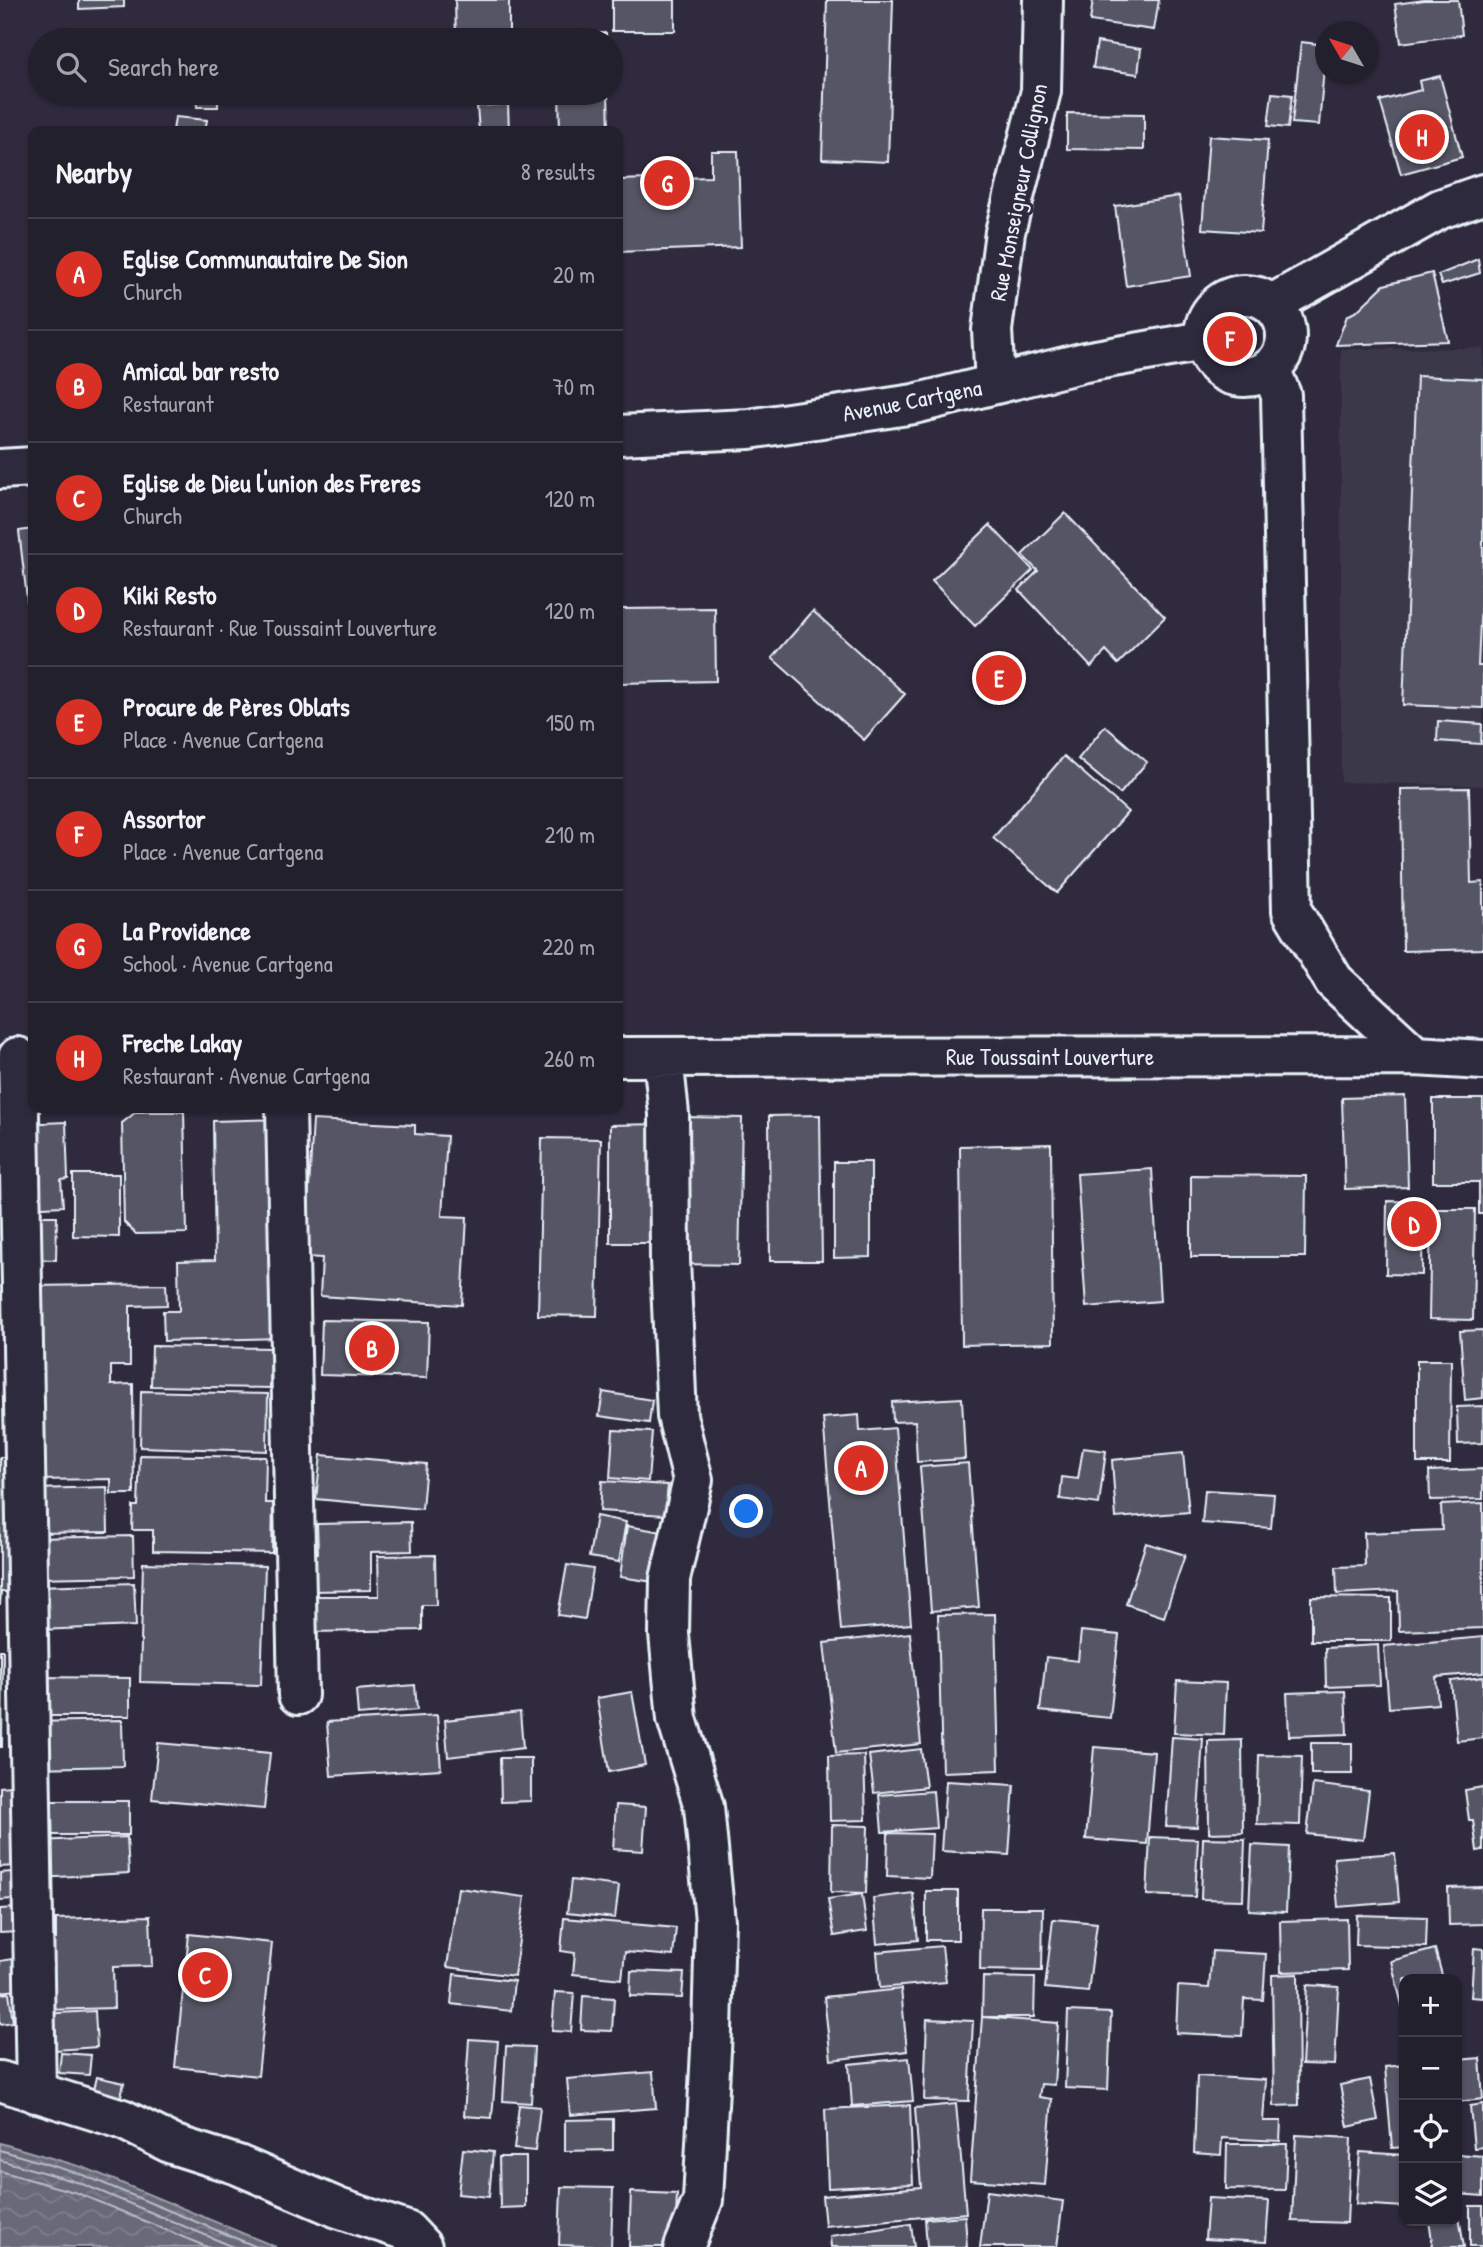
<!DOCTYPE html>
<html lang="en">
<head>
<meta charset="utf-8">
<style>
  :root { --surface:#23202e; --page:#2b2836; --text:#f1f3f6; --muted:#a3a3aa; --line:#403e4a; --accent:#d93025 }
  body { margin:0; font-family:"Patrick Hand",sans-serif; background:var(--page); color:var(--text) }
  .controls { position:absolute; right:21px; bottom:21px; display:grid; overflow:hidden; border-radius:14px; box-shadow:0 2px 5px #0004 }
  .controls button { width:63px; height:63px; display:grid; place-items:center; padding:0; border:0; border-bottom:2px solid var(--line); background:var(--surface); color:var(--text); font:35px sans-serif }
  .compass { position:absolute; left:1315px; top:21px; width:63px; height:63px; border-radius:50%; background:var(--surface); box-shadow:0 2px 5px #0004; rotate:309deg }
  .you { position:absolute; left:747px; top:1512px; width:24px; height:24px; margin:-18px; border:5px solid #fff; border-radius:50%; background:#1a73e8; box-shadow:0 0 0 10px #1a73e833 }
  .badge { display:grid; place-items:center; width:46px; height:46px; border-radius:50%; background:var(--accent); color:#fff; font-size:23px; font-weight:700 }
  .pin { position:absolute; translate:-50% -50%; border:4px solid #fff; box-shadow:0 2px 7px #0006 }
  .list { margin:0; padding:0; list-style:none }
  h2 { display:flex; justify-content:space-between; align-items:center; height:91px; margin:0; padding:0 28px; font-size:30px }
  h2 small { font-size:23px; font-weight:400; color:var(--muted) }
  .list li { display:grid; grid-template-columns:46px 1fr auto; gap:21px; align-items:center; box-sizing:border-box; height:112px; padding:0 28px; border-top:2px solid var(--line) }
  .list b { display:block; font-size:26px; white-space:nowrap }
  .list p { margin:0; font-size:23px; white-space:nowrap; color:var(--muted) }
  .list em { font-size:23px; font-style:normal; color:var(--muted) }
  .icon { flex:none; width:38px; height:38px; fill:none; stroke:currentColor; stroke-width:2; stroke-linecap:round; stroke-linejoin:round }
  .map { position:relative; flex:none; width:1483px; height:2247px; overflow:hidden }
  .search { position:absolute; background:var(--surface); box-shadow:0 2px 5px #0004; left:28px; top:28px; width:595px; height:77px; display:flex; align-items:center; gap:18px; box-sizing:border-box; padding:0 24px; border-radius:38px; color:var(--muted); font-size:26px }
  .panel { position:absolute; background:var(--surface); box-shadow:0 2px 5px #0004; left:28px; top:126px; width:595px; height:987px; border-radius:14px }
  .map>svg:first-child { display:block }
  .built { fill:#3b3749 }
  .water { fill:url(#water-waves); stroke:#9c9fab; stroke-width:2 }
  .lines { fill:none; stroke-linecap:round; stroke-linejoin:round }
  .shore { stroke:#b5bbc5; stroke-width:2 }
  .building { fill:#575565; stroke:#e8f1f8; stroke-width:2 }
  .minor-casing { stroke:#e8f1f8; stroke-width:44 }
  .minor { stroke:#2f2a3d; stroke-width:38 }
  .labels { text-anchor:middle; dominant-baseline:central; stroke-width:6; stroke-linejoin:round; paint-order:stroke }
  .street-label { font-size:23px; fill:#e8f1f8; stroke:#2f2a3d }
</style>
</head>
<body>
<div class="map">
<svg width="1483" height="2247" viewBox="0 0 1483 2247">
  <defs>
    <pattern id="water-waves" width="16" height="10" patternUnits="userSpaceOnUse" patternTransform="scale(1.75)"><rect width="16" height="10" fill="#696978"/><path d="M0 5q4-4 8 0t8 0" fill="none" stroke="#7e7f8c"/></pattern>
  </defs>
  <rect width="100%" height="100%" fill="#2f2a3d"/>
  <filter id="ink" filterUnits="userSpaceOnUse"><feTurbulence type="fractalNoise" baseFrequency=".0143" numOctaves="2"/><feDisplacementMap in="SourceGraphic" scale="14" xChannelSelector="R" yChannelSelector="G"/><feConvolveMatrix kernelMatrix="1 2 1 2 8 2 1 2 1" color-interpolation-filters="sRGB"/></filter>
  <g filter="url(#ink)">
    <!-- built -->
    <path class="built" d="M1483,348v438l-142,-4v-433z"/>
    <!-- water -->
    <path class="water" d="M0,2143l85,25 191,79h-276z"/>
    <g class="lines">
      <!-- shore -->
      <path class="shore" d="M0,2150l83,25 174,72
        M0,2160l80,23 154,64
        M0,2171l77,22 130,54"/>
    </g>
    <!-- building -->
    <path class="building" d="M79,0h45v7l-45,2z
      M455,0h54v40h-53z
      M612,0h63v31h-63z
      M827,0h66l-5,162 -66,-3z
      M1093,0h66l-5,30 -64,-9z
      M1424,0h34l4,35 -61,8 -6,-39z
      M606,33v7h-49v-5z
      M1097,42l44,7 -3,25 -45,-6z
      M1301,42l25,3 -7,80 -27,-2z
      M1440,76l22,81 -61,17 -21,-73 41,-11 -2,-9z
      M196,93h22v14h-21z
      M559,93h49l1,38h-49z
      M1272,93l20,2 -4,33 -20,-2z
      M508,104l1,27h-30l-2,-25z
      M1067,113l77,1v36l-77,-1z
      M175,117l32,3 -2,11h-32z
      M1209,136l59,4 -7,93 -59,-4z
      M711,151h27l3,96 -123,5v-72l93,-3z
      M1179,196l12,80 -65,10 -11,-80z
      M1478,259l2,14 -38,12 -4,-10z
      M1432,273l16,68 -112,4 11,-29 10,-5 27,-26z
      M1417,376l66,3v179l-5,108h5v42l-80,-3z
      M1065,513l100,104 -47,47 -12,-13 -15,16 -72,-77 19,-19 -16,-16z
      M990,525l43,45 -58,56 -43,-45z
      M33,529v78h-5l-9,-76z
      M715,608l1,73 -98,2v-74z
      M813,611l92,83 -41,46 -92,-82z
      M1438,721l44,3 -1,20 -44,-3z
      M1105,726l42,36 -27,32 -42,-35z
      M1064,756l64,56 -71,81 -64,-55z
      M1469,788l2,95 12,-1v67l-80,2 -2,-162z
      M1405,1096l3,91 -63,2 -3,-91z
      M1433,1099h50v115h-4v-32h-46z
      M136,1112h48l3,121 -51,1 -12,-12 -2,-99z
      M820,1115l2,146h-52l-1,-145z
      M683,1117l59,1 -3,147 -59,-1z
      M284,1119l-4,219 -116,3 -1,-30h16l-1,-50 37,-1 -2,-139z
      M313,1120l102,5v9l32,2 -5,80 25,1 -5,88 -142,-9 2,-38 -17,-1z
      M66,1122l2,57 -7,1 2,26 -40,2 -4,-84z
      M661,1124v119h-51v-118z
      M542,1138l59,1 -4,177 -59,-1z
      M1051,1144l2,199 -91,2 -2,-199z
      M834,1162h37v95l-37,1z
      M1152,1169l8,132 -74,6 -9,-133z
      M73,1174h46v63l-46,-1z
      M1191,1175l115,1 -1,81h-114z
      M1387,1201l36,1 -1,73 -36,-1z
      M1431,1209h44l-2,111 -44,-1z
      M29,1216h28l-1,44 -28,-1z
      M166,1284l1,21 -37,1v60h-19v19l22,-1 1,110h-23v-15l-78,1 -1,-194z
      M322,1320l107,2 -2,56 -107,-3z
      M1483,1330v68l-18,2 -5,-69z
      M152,1346l119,2 -1,40 -119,-2z
      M1417,1360h34l-1,103h-33z
      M141,1391l127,3 -1,57 -127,-4z
      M603,1392l49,8 -3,23 -50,-7z
      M962,1398l3,61 -48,3 -2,-41 -22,1 -1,-20z
      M1483,1406v37l-25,1 -1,-37z
      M859,1415l1,16 35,-3 16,196 -70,6 -18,-212z
      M613,1430l39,2 -4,49 -38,-3z
      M1083,1448l23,3 -7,53 -39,-5 2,-22 16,2z
      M1183,1453l6,59 -73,6 -4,-58z
      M140,1455l126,2 -1,46h8l-1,50 -119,-2v-21h-21l1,-24h5z
      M321,1455l105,9 -4,45 -106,-10z
      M0,1457h18l-1,135h-16l-1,13z
      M968,1463l11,144 -48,4 -11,-144z
      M1483,1469v30l-53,1 -1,-29z
      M602,1481l66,4 -3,30 -65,-4z
      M107,1487l1,45 -73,1 -1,-44z
      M1205,1490l69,4 -3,34 -69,-5z
      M1483,1503v125l-84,3 -1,-40 -61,3 -1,-27 29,-1 -1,-33 78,-3 -1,-25z
      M596,1516l30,6 -7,40 -30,-5z
      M411,1522l1,29 -41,1v38l-59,1 -1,-37 7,-1 -1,-29z
      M627,1526l36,6 -9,50 -34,-5z
      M133,1536l1,40 -100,2 -1,-40z
      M1146,1543l39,12 -21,62 -38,-13z
      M435,1555l1,50h-14v25l-110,2v-36h67l-1,-40z
      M143,1563l122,3 -4,119 -121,-3z
      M567,1565l26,4 -8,50 -27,-4z
      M134,1583l2,43 -97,4 -2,-44z
      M1311,1597l80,1v43h-80z
      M995,1614l4,156 -57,2 -4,-157z
      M1081,1631l38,4 -9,83 -70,-7 6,-54 32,4z
      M910,1633l11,111 -85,9 -12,-110z
      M1483,1637v36l-47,4 2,27 -49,4 -5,-62z
      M1378,1645l2,40 -54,2 -1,-39z
      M0,1650h3l-1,97h-2z
      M36,1677l94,1v38h-95z
      M1483,1677v61l-26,3 -6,-60z
      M1177,1681l49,2 -2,52 -50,-2z
      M415,1685l2,25 -59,5 -2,-25z
      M1345,1691l2,43 -58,2 -2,-43z
      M632,1692l13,73 -36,7 -12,-74z
      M520,1712l3,36 -75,9 -3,-37z
      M437,1715l4,54 -110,7 -4,-54z
      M122,1720l1,46 -89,2 -1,-46z
      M1172,1737l31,2 -6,88 -31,-1z
      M1242,1740l1,92 -34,1 -1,-92z
      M158,1743l112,10 -6,56 -112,-10z
      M1311,1743h41v31h-41z
      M1094,1747l60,5 -7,92 -61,-5z
      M921,1749l5,38 -52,6 -5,-38z
      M864,1755l2,65 -36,1 -1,-65z
      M1259,1755l43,1 -2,69 -43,-1z
      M500,1758h31v43l-30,1z
      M946,1781l68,4 -5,70 -68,-4z
      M1313,1784l56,7 -6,49 -56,-6z
      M10,1786l5,80 -15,1v-80z
      M1483,1787v63l-6,1 -4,-31h-4l-4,-30z
      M933,1791l3,37 -54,4 -3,-37z
      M37,1801h92v34h-93z
      M616,1805l30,2 -3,44 -30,-2z
      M832,1825l36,1 -2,67 -35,-1z
      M888,1833l44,1 -2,44 -43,-2z
      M127,1837l2,36 -90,5 -2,-37z
      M1150,1837l48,2 -3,58 -48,-2z
      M1203,1838l42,1 -2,61 -42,-1z
      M1252,1845l37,2 -3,65 -37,-2z
      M1395,1853l4,49 -61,5 -4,-49z
      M11,1872l2,27 -13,1v-27z
      M571,1880l48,6 -4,32 -48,-5z
      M1483,1887v37l-34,1 -1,-37z
      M458,1888l67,9 -11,79 -67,-9z
      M926,1891h32v49h-32z
      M913,1893l5,47 -41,4 -4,-46z
      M862,1894l5,37 -33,5 -6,-37z
      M17,1908l1,24 -18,1v-24z
      M981,1908h62l-1,63 -62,-1z
      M1357,1915l70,2 -1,30 -70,-2z
      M150,1916l2,50 -39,1 1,41 -68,2 -1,-71h11v-20z
      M564,1918l112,10 -3,28 -48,-4 -3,27 -49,-5 2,-21 -14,-2z
      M1053,1919l44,4 -9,69 -43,-4z
      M1347,1919l1,51 -67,2 -1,-51z
      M189,1934l83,9 -14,133 -83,-9z
      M942,1946l4,36 -66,6 -3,-36z
      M1474,1948l9,1v49l-12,-1z
      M1435,1949l8,30h-39v34l-13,-52z
      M1212,1951l54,3 -3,46 -19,-1 -2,37 -66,-3 2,-47 31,2z
      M13,1959l4,31 -17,2v-31z
      M631,1971l53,2 -2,25 -52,-2z
      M454,1974l60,7 -3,30 -60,-7z
      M1298,1974l1,131 -25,1 -2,-131z
      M983,1977l52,1 -1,39h-52z
      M1307,1985l32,2 -4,78 -33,-1z
      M901,1989l6,62 -76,9 -7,-63z
      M555,1992l19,1 -3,39 -19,-1z
      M9,1993l4,29 -13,2v-30z
      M583,1996l31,2 -2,33 -31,-1z
      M95,2011l2,36 -55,4 -2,-37z
      M1068,2011l43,2 -3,77 -43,-2z
      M982,2017l76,6 -4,62 -13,-1 -2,13 13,2 -7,86 -75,-5z
      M927,2019l46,2 -4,80 -45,-1z
      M469,2039l29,2 -6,77 -28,-2z
      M506,2046l28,1 -3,56 -28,-2z
      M61,2053l30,2 -2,20 -30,-2z
      M909,2058l4,43 -61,5 -3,-42z
      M1480,2058l3,41 -26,3v-42z
      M1404,2065v82l-12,1 -7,-81z
      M653,2072l3,36 -86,7 -3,-36z
      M1197,2076l69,4 -3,41h18l-1,20 -58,-3 -1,17 -27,-2z
      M97,2077l27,6 -5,21 -27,-6z
      M1370,2079l8,41 -30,7 -8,-42z
      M956,2104l10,109 -141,13 -3,-30 99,-9 -6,-79z
      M1483,2104v43l-9,1 -4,-42z
      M519,2105l21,2 -5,44 -21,-2z
      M910,2105l3,79 -85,4 -3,-79z
      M613,2119v31l-48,1v-31z
      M1296,2135l55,3 -4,85 -55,-2z
      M1227,2144h60l-2,46 -59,-1z
      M463,2149l30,3 -4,45 -31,-3z
      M1360,2152l44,3v52l-48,-3z
      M1457,2154l26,2v40l-26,-2z
      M499,2157h27v50l-26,1z
      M561,2187l52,1 -2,59 -52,-2z
      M987,2191l76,10 -6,46h-77z
      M631,2192l46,2 -2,53h-46z
      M1208,2198l61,3 -3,41 -61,-3z
      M1470,2206h13v40h-13z
      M965,2216l2,31h-40l-2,-28z
      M1457,2216h2l5,31h-31l-4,-26h28z
      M911,2224l3,23h-83l-1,-11z"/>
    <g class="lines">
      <!-- minor casing -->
      <g class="minor-casing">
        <path id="minor" d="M1204 336a41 41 0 1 1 82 0a41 41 0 1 1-82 0Z
          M1272,304l168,-95 43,-15
          M1270,368l11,27 11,516 42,70 81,75
          M995,383l-3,-53 13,-98 36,-141 2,-91
          M618,435l131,-6 165,-25 171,-42 118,-21
          M0,469l33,-2
          M18,1057l18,1036
          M618,1057l797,-1 68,4
          M663,1057l6,57 1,146 7,156 16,64 -23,99 -1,55 8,85 27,88 11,114 -3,110 -9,169 -19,47
          M286,1108l12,587
          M0,2081l122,38 50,25 66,21 100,43 69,23 15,16"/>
      </g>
      <!-- minor -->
      <use href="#minor" class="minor"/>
    </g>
  </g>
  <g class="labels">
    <!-- street labels -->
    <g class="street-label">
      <text transform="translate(1018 192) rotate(-79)">Rue Monseigneur Collignon</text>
      <text transform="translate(912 400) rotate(-11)">Avenue Cartgena</text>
      <text x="1050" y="1056">Rue Toussaint Louverture</text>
    </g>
  </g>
</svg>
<div class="controls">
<button>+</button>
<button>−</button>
<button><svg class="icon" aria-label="locate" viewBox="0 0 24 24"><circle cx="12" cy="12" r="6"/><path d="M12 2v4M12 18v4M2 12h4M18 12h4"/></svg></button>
<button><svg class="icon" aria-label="layers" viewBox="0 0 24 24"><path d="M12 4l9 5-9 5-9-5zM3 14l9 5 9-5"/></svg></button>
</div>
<svg class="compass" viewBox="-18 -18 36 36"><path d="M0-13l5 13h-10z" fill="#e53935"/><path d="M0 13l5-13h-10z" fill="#a3a3aa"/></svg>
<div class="you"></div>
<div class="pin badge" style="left:861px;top:1468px">A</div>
<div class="pin badge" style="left:372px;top:1348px">B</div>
<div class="pin badge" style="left:205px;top:1975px">C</div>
<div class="pin badge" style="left:1414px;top:1224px">D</div>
<div class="pin badge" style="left:999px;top:678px">E</div>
<div class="pin badge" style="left:1230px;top:339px">F</div>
<div class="pin badge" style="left:667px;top:183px">G</div>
<div class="pin badge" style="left:1422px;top:137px">H</div>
<div class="search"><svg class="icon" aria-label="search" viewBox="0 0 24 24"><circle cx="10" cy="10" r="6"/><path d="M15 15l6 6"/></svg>Search here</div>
<section class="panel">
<h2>Nearby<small>8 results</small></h2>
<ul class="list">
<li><span class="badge">A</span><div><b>Eglise Communautaire De Sion</b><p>Church</p></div><em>20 m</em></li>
<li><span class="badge">B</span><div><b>Amical bar resto</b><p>Restaurant</p></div><em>70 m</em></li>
<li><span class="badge">C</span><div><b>Eglise de Dieu l'union des Freres</b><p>Church</p></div><em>120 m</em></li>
<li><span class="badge">D</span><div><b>Kiki Resto</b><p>Restaurant · Rue Toussaint Louverture</p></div><em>120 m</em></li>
<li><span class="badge">E</span><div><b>Procure de Pères Oblats</b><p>Place · Avenue Cartgena</p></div><em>150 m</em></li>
<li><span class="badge">F</span><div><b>Assortor</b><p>Place · Avenue Cartgena</p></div><em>210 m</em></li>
<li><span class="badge">G</span><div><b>La Providence</b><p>School · Avenue Cartgena</p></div><em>220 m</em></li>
<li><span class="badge">H</span><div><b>Freche Lakay</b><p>Restaurant · Avenue Cartgena</p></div><em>260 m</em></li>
</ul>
</section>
</div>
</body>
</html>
